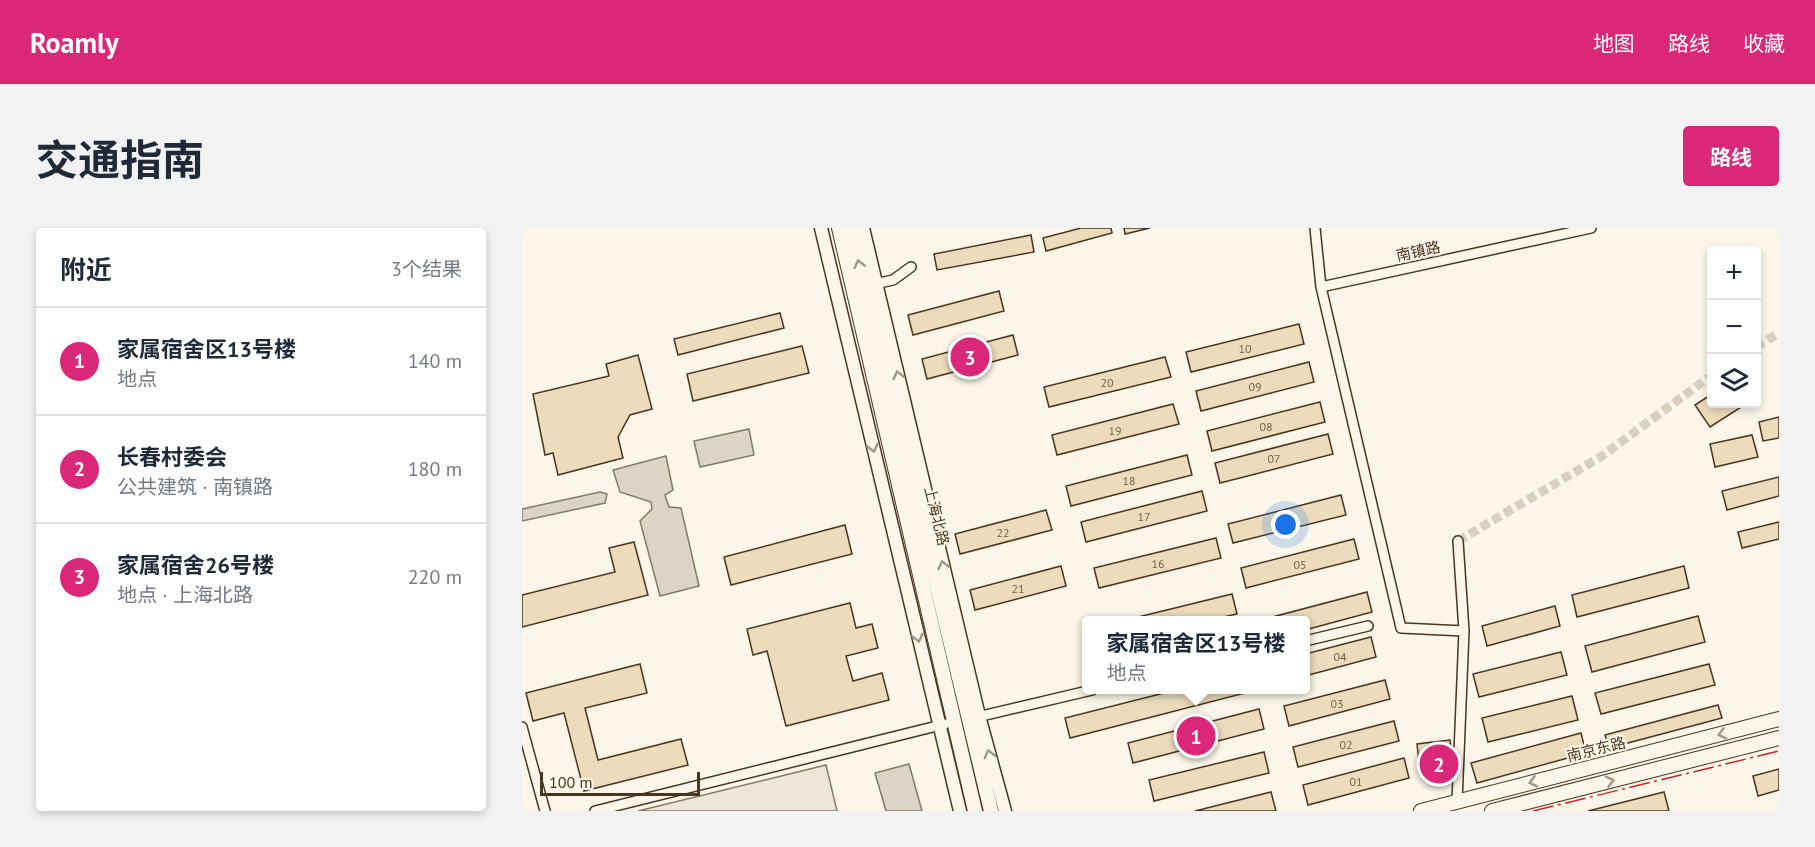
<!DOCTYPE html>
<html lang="zh">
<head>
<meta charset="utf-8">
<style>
  :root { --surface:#fff; --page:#f2f2f3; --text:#1f2937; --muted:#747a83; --line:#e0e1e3; --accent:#db2777 }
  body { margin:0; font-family:"PT Sans","Noto Sans SC",sans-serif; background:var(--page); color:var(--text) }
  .controls { position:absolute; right:18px; top:18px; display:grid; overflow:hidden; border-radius:6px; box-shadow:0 3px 9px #0003 }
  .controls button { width:54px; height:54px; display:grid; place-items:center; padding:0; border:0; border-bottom:2px solid var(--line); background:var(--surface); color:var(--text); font:30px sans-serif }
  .scale { position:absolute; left:18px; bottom:15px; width:160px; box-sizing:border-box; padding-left:6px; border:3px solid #4a3520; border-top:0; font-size:16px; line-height:21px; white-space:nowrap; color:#4a3520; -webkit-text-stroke:4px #fbf6e9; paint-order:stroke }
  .you { position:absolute; left:764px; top:297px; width:21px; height:21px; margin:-15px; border:4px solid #fff; border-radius:50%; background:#1a73e8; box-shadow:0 0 0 9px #1a73e833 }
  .badge { display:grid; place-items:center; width:39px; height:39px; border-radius:50%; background:var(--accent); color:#fff; font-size:20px; font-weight:700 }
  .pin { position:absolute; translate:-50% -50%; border:3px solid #fff; box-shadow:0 2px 6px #0006 }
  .popup { position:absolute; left:560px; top:388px; width:228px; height:78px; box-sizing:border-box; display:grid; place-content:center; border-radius:6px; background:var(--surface); filter:drop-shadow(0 2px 4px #0005); font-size:20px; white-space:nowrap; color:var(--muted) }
  .popup b { font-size:22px; color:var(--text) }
  .popup::after { content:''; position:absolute; left:50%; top:100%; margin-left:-12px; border:12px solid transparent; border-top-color:var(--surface) }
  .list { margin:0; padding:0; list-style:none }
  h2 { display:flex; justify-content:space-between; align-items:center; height:78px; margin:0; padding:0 24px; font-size:26px }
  h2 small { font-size:20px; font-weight:400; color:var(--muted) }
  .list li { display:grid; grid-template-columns:39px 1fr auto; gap:18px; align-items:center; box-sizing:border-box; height:108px; padding:0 24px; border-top:2px solid var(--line) }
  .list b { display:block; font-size:22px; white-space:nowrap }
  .list p { margin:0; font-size:20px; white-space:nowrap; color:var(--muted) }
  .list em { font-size:20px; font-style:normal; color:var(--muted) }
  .icon { flex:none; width:33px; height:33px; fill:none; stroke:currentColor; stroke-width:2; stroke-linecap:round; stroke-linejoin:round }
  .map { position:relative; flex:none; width:1257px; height:583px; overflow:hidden; border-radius:6px }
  header { display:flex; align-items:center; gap:36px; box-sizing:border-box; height:84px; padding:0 30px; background:var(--accent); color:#fff }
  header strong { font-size:28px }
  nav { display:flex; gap:33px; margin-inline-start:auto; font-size:21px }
  .intro { display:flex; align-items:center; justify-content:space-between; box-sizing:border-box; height:144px; padding:0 36px }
  h1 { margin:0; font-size:42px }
  .button { padding:15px 27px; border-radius:6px; background:var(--accent); color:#fff; font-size:21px; font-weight:700 }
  main { display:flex; gap:36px; padding:0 36px }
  aside { flex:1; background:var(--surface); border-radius:6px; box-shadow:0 3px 9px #0003 }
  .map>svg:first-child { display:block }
  .green { fill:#ede6d9; stroke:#887966; stroke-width:1.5 }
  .water { fill:#dcd4c6; stroke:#887966; stroke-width:1.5 }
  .building { fill:#ecdcbc; stroke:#4a3520; stroke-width:1.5 }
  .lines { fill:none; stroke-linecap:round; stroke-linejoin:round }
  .minor-tunnel { stroke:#d8cfc1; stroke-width:9; stroke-dasharray:9 4.5; stroke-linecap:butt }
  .minor-casing { stroke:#4a3520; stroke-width:12 }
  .tertiary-casing { stroke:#4a3520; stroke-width:15 }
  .secondary-casing { stroke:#4a3520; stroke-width:16 }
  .minor { stroke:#fbf6e9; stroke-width:9 }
  .tertiary { stroke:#fbf6e9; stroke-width:12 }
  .secondary { stroke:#fbf6e9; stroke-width:14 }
  .power { stroke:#c62828; stroke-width:1.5; stroke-dasharray:21 4.5 3 4.5; stroke-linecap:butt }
  .oneway { stroke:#a29684 }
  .labels { text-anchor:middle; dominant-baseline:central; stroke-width:4.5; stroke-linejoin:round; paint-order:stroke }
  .number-label { font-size:12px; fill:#725f47 }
  .street-label { font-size:15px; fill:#4a3520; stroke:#fbf6e9 }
</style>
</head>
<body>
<header>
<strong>Roamly</strong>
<nav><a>地图</a><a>路线</a><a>收藏</a></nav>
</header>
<div class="intro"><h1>交通指南</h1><a class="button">路线</a></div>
<main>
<aside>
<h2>附近<small>3个结果</small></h2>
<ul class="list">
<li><span class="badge">1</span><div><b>家属宿舍区13号楼</b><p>地点</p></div><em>140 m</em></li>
<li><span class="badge">2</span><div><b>长春村委会</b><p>公共建筑 · 南镇路</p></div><em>180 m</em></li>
<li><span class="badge">3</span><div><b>家属宿舍26号楼</b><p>地点 · 上海北路</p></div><em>220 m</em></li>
</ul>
</aside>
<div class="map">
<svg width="1257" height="583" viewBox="0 0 1257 583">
  <rect width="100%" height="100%" fill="#fbf6e9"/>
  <!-- green -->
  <path class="green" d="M304,537l11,46h-199z"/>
  <!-- water -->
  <path class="water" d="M227,201l5,26 -54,12 -6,-26z
    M144,228l7,34 -8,5 4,12 12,1 18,78 -39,10 -20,-75 12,-12 -1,-7 -31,-10 -7,-22z
    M78,264l7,2 -2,9 -83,18v-12z
    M387,536l13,47h-36l-11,-38z"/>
  <!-- building -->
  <path class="building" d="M559,0h30l1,5 -66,18 -3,-13z
    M602,0h26l-25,6z
    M509,7l3,17 -97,18 -3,-16z
    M477,63l5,20 -91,24 -5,-20z
    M258,85l4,15 -106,27 -4,-16z
    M777,96l5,20 -113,28 -5,-20z
    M491,107l5,20 -91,24 -5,-20z
    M280,118l7,27 -116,28 -6,-27z
    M116,127l14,54 -22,6 -12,22 5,21 -65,17 -5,-22 -8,2 -12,-61 76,-18 -3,-12z
    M643,129l6,20 -122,30 -5,-20z
    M787,134l5,20 -113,29 -5,-20z
    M1190,166v10h34l-36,23 -15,-22z
    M798,174l5,20 -113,29 -5,-20z
    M651,176l6,20 -122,31 -5,-20z
    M1257,189v21l-16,3 -4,-19z
    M806,206l5,20 -113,29 -5,-20z
    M1230,207l6,22 -43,10 -5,-23z
    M665,227l5,20 -121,31 -5,-20z
    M1257,249v19l-52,14 -5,-19z
    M680,263l5,20 -121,31 -5,-20z
    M819,267l5,20 -113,28 -5,-19z
    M524,282l6,20 -92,24 -5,-20z
    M1257,294v17l-37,9 -4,-16z
    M323,297l7,29 -121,31 -7,-28z
    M694,310l5,20 -122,30 -5,-20z
    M832,311l5,20 -113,29 -5,-20z
    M112,314l14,53 -126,32v-32l93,-23 -6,-24z
    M539,338l5,20 -91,24 -5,-20z
    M1162,338l5,22 -112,29 -5,-22z
    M845,364l5,20 -67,18v-10h-44z
    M710,366l5,20 -27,6h-84z
    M328,375l6,25 16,-4 6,24 -32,8 7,25 29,-8 7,27 -103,26 -19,-75 -14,4 -6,-26z
    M1033,378l5,20 -73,20 -5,-20z
    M1176,388l7,26 -113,30 -7,-26z
    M849,409l5,20 -71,19v-22z
    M1039,424l6,23 -88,22 -6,-23z
    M118,436l7,29 -62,15 13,52 83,-21 7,26 -104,26 -20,-78 -31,8 -7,-28z
    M1187,436l6,21 -114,29 -6,-21z
    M863,452l5,19 -101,27 -5,-20z
    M654,462h73v2l-179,46 -5,-20z
    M1050,468l6,24 -90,22 -6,-24z
    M1196,477l4,13 -113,30 -4,-13z
    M737,481l5,20 -131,34 -5,-20z
    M872,493l5,20 -101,26 -5,-20z
    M1059,505l5,20 -109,30 -6,-20z
    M928,512l3,28 -33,3 -3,-27z
    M742,524l5,21 -115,28 -5,-21z
    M882,530l5,20 -101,27 -5,-20z
    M1257,541v21l-21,6 -5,-20z
    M749,564l5,19h-81z
    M1142,564l5,19h-81z"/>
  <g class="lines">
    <!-- minor-tunnel -->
    <path class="minor-tunnel" d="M1234,119l23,-14
      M936,313l144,-85 110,-81"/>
    <!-- minor casing -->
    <g class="minor-casing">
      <path id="minor" d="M793,0l6,59 80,341 63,3
        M348,57l23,-5 18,-13
        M799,59l270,-59
        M783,413l63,-15
        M451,490l119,-28
        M0,499l23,84
        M935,574l7,-171 -6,-90
        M73,583l350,-87"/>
    </g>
    <!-- tertiary casing -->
    <g class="tertiary-casing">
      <path id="tertiary" d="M299,0l139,583
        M341,0l116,488 26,95"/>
    </g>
    <!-- secondary casing -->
    <g class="secondary-casing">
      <path id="secondary" d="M317,0l136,583
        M329,0l140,583
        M899,583l358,-92
        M970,583l287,-73"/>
    </g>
    <!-- minor -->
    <use href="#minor" class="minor"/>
    <!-- tertiary -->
    <use href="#tertiary" class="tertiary"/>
    <!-- secondary -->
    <use href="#secondary" class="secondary"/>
    <!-- power -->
    <path class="power" d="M1011,583l246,-60"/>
  </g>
  <!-- one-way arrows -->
  <defs><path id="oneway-chevron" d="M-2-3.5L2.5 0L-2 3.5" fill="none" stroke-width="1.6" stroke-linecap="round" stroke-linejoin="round" transform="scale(1.5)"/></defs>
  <g class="oneway">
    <use href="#oneway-chevron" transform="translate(337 36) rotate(-103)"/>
    <use href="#oneway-chevron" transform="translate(376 147) rotate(-103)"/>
    <use href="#oneway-chevron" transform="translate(351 220) rotate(77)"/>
    <use href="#oneway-chevron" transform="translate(421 337) rotate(-103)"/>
    <use href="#oneway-chevron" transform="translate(396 410) rotate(77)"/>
    <use href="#oneway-chevron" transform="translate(1200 506) rotate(166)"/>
    <use href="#oneway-chevron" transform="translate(467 526) rotate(-105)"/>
    <use href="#oneway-chevron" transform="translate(1088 553) rotate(-14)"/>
    <use href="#oneway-chevron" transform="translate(1011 554) rotate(166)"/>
  </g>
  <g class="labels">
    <!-- number labels -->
    <g class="number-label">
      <text x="723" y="120">10</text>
      <text x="585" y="154">20</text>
      <text x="733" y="158">09</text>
      <text x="744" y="198">08</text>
      <text x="593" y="202">19</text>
      <text x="752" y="230">07</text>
      <text x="607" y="252">18</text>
      <text x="622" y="288">17</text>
      <text x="481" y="304">22</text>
      <text x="636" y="335">16</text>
      <text x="778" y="336">05</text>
      <text x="496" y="360">21</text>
      <text x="818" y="428">04</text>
      <text x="815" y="475">03</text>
      <text x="824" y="516">02</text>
      <text x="834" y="553">01</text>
    </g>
    <!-- street labels -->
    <g class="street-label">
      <text transform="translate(896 23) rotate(-12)">南镇路</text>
      <text transform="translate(415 288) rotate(76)">上海北路</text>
      <text transform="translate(1074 521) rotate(-14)">南京东路</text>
    </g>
  </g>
</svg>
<div class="controls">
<button>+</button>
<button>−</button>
<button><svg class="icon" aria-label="layers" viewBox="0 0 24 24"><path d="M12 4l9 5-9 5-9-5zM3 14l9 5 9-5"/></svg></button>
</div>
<div class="scale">100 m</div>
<div class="you"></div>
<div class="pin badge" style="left:674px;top:508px">1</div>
<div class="popup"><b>家属宿舍区13号楼</b>地点</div>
<div class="pin badge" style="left:917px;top:536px">2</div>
<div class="pin badge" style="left:448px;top:129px">3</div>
</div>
</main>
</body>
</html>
